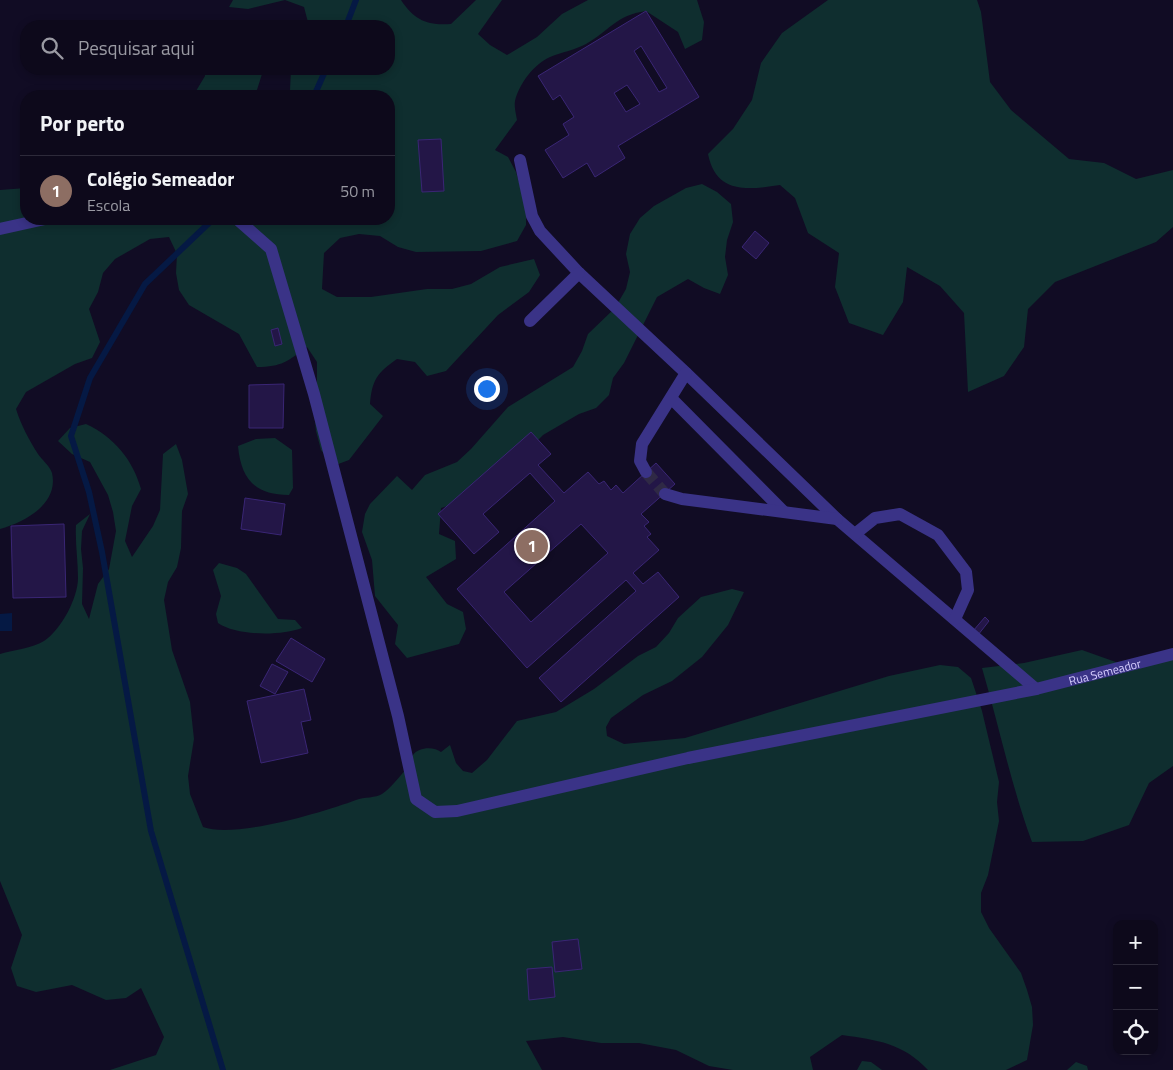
<!DOCTYPE html>
<html lang="pt">
<head>
<meta charset="utf-8">
<style>
  :root { --surface:#0d091b; --page:#1b1728; --text:#f1f3f6; --muted:#9a9aa3; --line:#2d2a3a; --accent:#2563eb }
  body { margin:0; font-family:"Titillium Web",sans-serif; background:var(--page); color:var(--text) }
  .controls { position:absolute; right:15px; bottom:15px; display:grid; overflow:hidden; border-radius:10px; box-shadow:0 2px 8px #0003 }
  .controls button { width:45px; height:45px; display:grid; place-items:center; padding:0; border:0; border-bottom:1px solid var(--line); background:var(--surface); color:var(--text); font:25px sans-serif }
  .you { position:absolute; left:486px; top:388px; width:18px; height:18px; margin:-12px; border:4px solid #fff; border-radius:50%; background:#1a73e8; box-shadow:0 0 0 8px #1a73e833 }
  .badge { display:grid; place-items:center; width:32px; height:32px; border-radius:50%; background:var(--accent); color:#fff; font-size:16px; font-weight:700 }
  .pin { position:absolute; translate:-50% -50%; border:2px solid #fff; box-shadow:0 1px 5px #0006 }
  .list { margin:0; padding:0; list-style:none }
  h2 { display:flex; justify-content:space-between; align-items:center; height:65px; margin:0; padding:0 20px; font-size:21px }
  h2 small { font-size:16px; font-weight:400; color:var(--muted) }
  .list li { display:grid; grid-template-columns:32px 1fr auto; gap:15px; align-items:center; box-sizing:border-box; height:70px; padding:0 20px; border-top:1px solid var(--line) }
  .list b { display:block; font-size:19px; white-space:nowrap }
  .list p { margin:0; font-size:16px; white-space:nowrap; color:var(--muted) }
  .list em { font-size:16px; font-style:normal; color:var(--muted) }
  .icon { flex:none; width:28px; height:28px; fill:none; stroke:currentColor; stroke-width:2; stroke-linecap:round; stroke-linejoin:round }
  .map { position:relative; flex:none; width:1173px; height:1070px; overflow:hidden }
  .search { position:absolute; background:var(--surface); box-shadow:0 2px 8px #0003; left:20px; top:20px; width:375px; height:55px; display:flex; align-items:center; gap:12px; box-sizing:border-box; padding:0 18px; border-radius:20px; color:var(--muted); font-size:19px }
  .panel { position:absolute; background:var(--surface); box-shadow:0 2px 8px #0003; left:20px; top:90px; width:375px; height:135px; border-radius:20px }
  .map>svg:first-child { display:block }
  .green { fill:#0f2e2f }
  .water { fill:#051944 }
  .lines { fill:none; stroke-linecap:round; stroke-linejoin:round }
  .stream { stroke:#051944; stroke-width:6 }
  .building { fill:#231647; stroke:#3a2675; fill-rule:evenodd }
  .minor-tunnel { stroke:#2f2945; stroke-width:12; stroke-dasharray:12 6; stroke-linecap:butt }
  .minor { stroke:#3a3387; stroke-width:12 }
  .labels { text-anchor:middle; dominant-baseline:central; stroke-width:4; stroke-linejoin:round; paint-order:stroke }
  .street-label { font-size:12px; fill:#d7cfff; stroke:#110c24 }
</style>
</head>
<body>
<div class="map">
<svg width="1173" height="1070" viewBox="0 0 1173 1070">
  <rect width="100%" height="100%" fill="#110c24"/>
  <!-- green -->
  <path class="green" d="M233,0h168c13,20 27,26 50,24l25,-24h26l-24,34 12,11 17,10 30,-18 25,-23 26,-14h109l7,22 -2,18 -17,9 -7,-17 -32,-21c-30,4 -37,20 -60,33 -11,6 -24,8 -36,13 -16,7 -31,27 -35,44 -1,6 1,13 2,19l-22,30 13,7 8,15 10,34v19l-9,16 -36,10 -65,1 -18,-5 -18,-11 -21,-2 -19,4 -16,15 -2,36 15,8h34l56,-8h25l19,-5 29,-17 34,-8 6,16 -11,17 -31,23 -52,56 -19,5 -12,-14 -18,-3c-20,14 -25,21 -27,45l13,12 -34,44 -16,6 -12,-16 -5,-19 -2,-19 3,-18v-32l-10,-15c-19,14 -25,20 -50,20l-18,-33 -50,-29 -10,-15 -3,-17 1,-19 -8,-17 -19,2 -35,20 -12,14 -5,19 -9,17 11,33 -8,16 -17,6 -49,28 -10,17c5,16 13,31 22,45 4,6 12,12 14,19 7,31 -27,49 -52,56v-339l26,-2v31h363v-123h-101l2,-6 1,-21h98v-43h-80l-5,-19 -19,-7 -37,9 -19,-2z
    M828,0h149l4,12 9,70 21,28 58,49 35,4 32,16 37,-9v57l-17,15 -101,40 -27,27 -4,38 -20,29 -36,16 -4,-79 -24,-27 -33,-19 -4,35 -20,33 -34,-12 -14,-36 4,-34 -31,-20 -13,-35 -15,-13c-33,5 -64,9 -72,-31l25,-25 19,-29 9,-37 21,-30z
    M205,69h56l2,2 -8,25h-62l12,-20z
    M702,184l15,8 14,12 2,18 -6,18 -2,17 3,18 -8,19 -16,-6 -16,-9 -31,18 -33,66 -11,15 -4,17 -13,13 -17,6 -36,21 -13,13 -71,54 -18,6 -2,26 16,7 1,18 -30,18 21,27 16,8 3,17 -7,15 -52,14 -12,-14 3,-19 -23,-29 -3,-36 -10,-28 3,-18 5,-10 27,-28 15,14 13,-15 32,-13 14,-13 37,-42 65,-40 9,-16 6,-17 27,-26 11,-19 4,-17 -4,-18 4,-20 10,-16 14,-12 32,-18z
    M86,424c28,13 47,36 55,65l-9,17 -7,35 7,16 21,-31 7,-16 3,-56 13,-10 6,16 6,34 -6,17 -1,37 -4,19 -9,15 -4,18 8,50 18,52 4,37 -6,37 2,18 13,33c31,12 121,-15 153,-27 8,-3 20,-2 26,-6 8,-5 18,-18 24,-25 3,-4 4,-10 7,-14 5,-8 21,-9 28,-3l9,-7 6,18 7,8 9,2 15,-13 30,-39 39,-9 38,-23 44,-33 18,-9 13,-14 9,-15 23,-21 31,-8 12,3 -16,33 -26,32 -30,24 -29,14 -32,23 -5,9 1,9 17,8 61,-6 204,-62 51,-11 18,2 13,11 11,33 17,71 -2,20 2,19 -11,54 -7,18v19l8,16 32,45 6,17 5,17 1,18 -6,35 -21,10h-78c-25,-27 -51,-30 -86,-35l-32,22 3,13h-80l-24,-4 -33,-16 -37,-7h-38l-38,-6 -37,4 16,29h-432l46,-15 8,-18 -23,-49 -15,10 -20,2 -34,-15 -36,7 -19,-6 -6,-18 11,-33 -22,-54v-227c14,-4 32,-6 44,-13 17,-11 34,-43 34,-63 0,-18 -3,-35 -2,-53l14,-11 -8,17 -1,18 2,19 -1,36 7,15 9,-35 11,-15 7,-38 -3,-19 -5,-17 -18,-33 -18,-8 -14,-13 12,-13z
    M275,438l17,12 1,38 -4,7c-34,0 -48,-16 -51,-49l18,-7z
    M219,563l18,5 9,6 32,45 17,1 7,8c-21,8 -65,8 -84,-5l-2,-9 5,-18 -8,-26z
    M1082,650l45,16 46,-9v109l-24,17 -20,42 -46,16 -51,1c-21,-57 -33,-116 -50,-174l42,-5z
    M862,1061l9,1 11,8h-25z
    M1076,1062l11,4 1,4h-21z"/>
  <!-- water -->
  <path class="water" d="M12,613v18h-12v-17z"/>
  <g class="lines">
    <!-- stream -->
    <path class="stream" d="M346,26l10,-26
      M314,96l12,-27
      M209,223l-64,61 -55,94 -19,58 18,56 13,60 49,279 72,239"/>
  </g>
  <!-- building -->
  <path class="building" d="M646,11l53,86 -81,49 7,12 -30,19 -8,-14 -24,15 -18,-28 24,-15 -6,-11 11,-7 -14,-22 -7,5 -15,-24zM641,46l26,42 -8,4 -25,-41zM627,85l13,19 -14,8 -12,-19z
    M441,139l3,52 -22,1 -4,-52z
    M755,231l14,12 -13,16 -14,-12z
    M278,328l4,16 -7,2 -4,-16z
    M284,384l-1,44h-34v-43z
    M531,432l20,22 -13,11 26,28 24,-21 11,12 5,-3 7,9 5,-5 7,8 33,-30 19,21 -34,30 8,8 -5,4 7,8 -4,3 12,13 -26,23 10,11 15,-12 21,25 -118,105 -22,-24 97,-87 -10,-11 -99,88 -70,-79 98,-88 -25,-28 -47,41 16,18 -25,22 -36,-40zM581,524l27,29 -77,69 -27,-30z
    M245,498l40,6 -4,31 -40,-6z
    M64,524l2,73 -53,1 -2,-72z
    M985,617l4,4 -11,14 -5,-4z
    M291,638l34,21 -13,23 -36,-21z
    M272,664l16,8 -13,22 -15,-8z
    M304,689l7,31 -10,2 7,31 -47,10 -14,-62z
    M578,939l4,30 -27,3 -3,-30z
    M552,967l3,30 -26,3 -2,-31z"/>
  <g class="lines">
    <!-- minor-tunnel -->
    <path class="minor-tunnel" d="M646,472l19,22"/>
    <!-- minor -->
    <g class="minor">
      <path d="M520,160l12,56 8,15 39,42 107,100 151,146 199,170"/>
      <path id="s1" d="M237,219l34,30 43,145 84,322 18,83 19,13 22,-1 231,-53 348,-69 137,-35"/>
      <path d="M0,229l45,-10"/>
      <path d="M530,321l49,-48"/>
      <path d="M672,399l111,112"/>
      <path d="M646,472l-6,-11 2,-17 44,-71"/>
      <path d="M665,494l17,5 155,20"/>
      <path d="M855,534l20,-16 25,-4 38,21 28,37 2,18 -13,29"/>
    </g>
  </g>
  <g class="labels">
    <!-- street labels -->
    <g class="street-label">
      <text stroke="none"><textPath href="#s1" startOffset="1322">Rua Semeador</textPath></text>
    </g>
  </g>
</svg>
<div class="controls">
<button>+</button>
<button>−</button>
<button><svg class="icon" aria-label="locate" viewBox="0 0 24 24"><circle cx="12" cy="12" r="6"/><path d="M12 2v4M12 18v4M2 12h4M18 12h4"/></svg></button>
</div>
<div class="you"></div>
<div class="pin badge" style="left:532px;top:546px;background:#8d6e63">1</div>
<div class="search"><svg class="icon" aria-label="search" viewBox="0 0 24 24"><circle cx="10" cy="10" r="6"/><path d="M15 15l6 6"/></svg>Pesquisar aqui</div>
<section class="panel">
<h2>Por perto<small></small></h2>
<ul class="list">
<li><span class="badge" style="background:#8d6e63">1</span><div><b>Colégio Semeador</b><p>Escola</p></div><em>50 m</em></li>
</ul>
</section>
</div>
</body>
</html>
